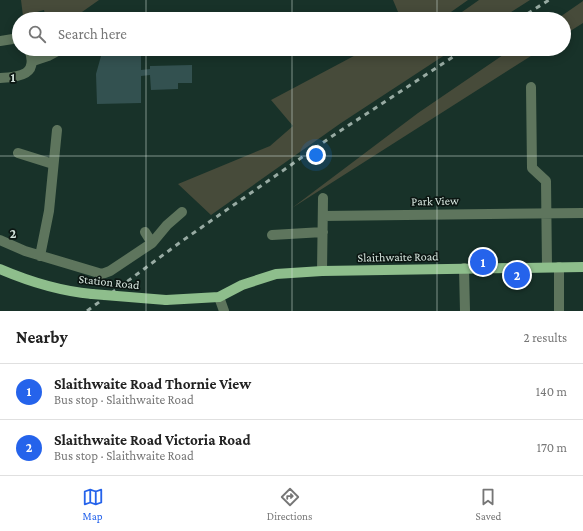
<!DOCTYPE html>
<html lang="en">
<head>
<meta charset="utf-8">
<style>
  :root { --surface:#fff; --page:#f2f2f2; --text:#222; --muted:#767676; --line:#e0e0e0; --accent:#2563eb }
  body { margin:0; font-family:"Crimson Pro",serif; background:var(--page); color:var(--text) }
  .you { position:absolute; left:316px; top:155px; width:14px; height:14px; margin:-10px; border:3px solid #fff; border-radius:50%; background:#1a73e8; box-shadow:0 0 0 6px #1a73e833 }
  .badge { display:grid; place-items:center; width:26px; height:26px; border-radius:50%; background:var(--accent); color:#fff; font-size:13px; font-weight:700 }
  .pin { position:absolute; translate:-50% -50%; border:2px solid #fff; box-shadow:0 1px 4px #0006 }
  .list { margin:0; padding:0; list-style:none }
  h2 { display:flex; justify-content:space-between; align-items:center; height:52px; margin:0; padding:0 16px; font-size:17px }
  h2 small { font-size:13px; font-weight:400; color:var(--muted) }
  .list li { display:grid; grid-template-columns:26px 1fr auto; gap:12px; align-items:center; box-sizing:border-box; height:56px; padding:0 16px; border-top:1px solid var(--line) }
  .list b { display:block; font-size:15px; white-space:nowrap }
  .list p { margin:0; font-size:13px; white-space:nowrap; color:var(--muted) }
  .list em { font-size:13px; font-style:normal; color:var(--muted) }
  .icon { flex:none; width:22px; height:22px; fill:none; stroke:currentColor; stroke-width:2; stroke-linecap:round; stroke-linejoin:round }
  .map { position:relative; flex:none; width:583px; height:311px; overflow:hidden }
  .search { position:absolute; background:var(--surface); box-shadow:0 2px 10px #0003; left:12px; right:12px; top:12px; height:44px; display:flex; align-items:center; gap:10px; box-sizing:border-box; padding:0 14px; border-radius:22px; color:var(--muted); font-size:15px }
  .sheet { height:164px; background:var(--surface) }
  nav { display:flex; justify-content:space-around; align-items:center; box-sizing:border-box; height:56px; border-top:1px solid var(--line); background:var(--surface); font-size:11px; color:var(--muted) }
  nav a { display:grid; justify-items:center; gap:2px }
  nav .on { color:var(--accent) }
  .map>svg:first-child { display:block }
  .green { fill:#474b3a }
  .building { fill:#335150 }
  .lines { fill:none; stroke-linecap:round; stroke-linejoin:round }
  .minor { stroke:#5e755d; stroke-width:10 }
  .major { stroke:#8ebe8c; stroke-width:10 }
  .rail { stroke:#98aba3; stroke-width:3; stroke-dasharray:5 5; stroke-linecap:butt }
  .major-bridge { stroke:#8ebe8c; stroke-width:10 }
  .grid { fill:none; stroke:#d4e3dc; stroke-width:1; stroke-opacity:0.55 }
  .labels { text-anchor:middle; dominant-baseline:central; stroke-width:3.5; stroke-linejoin:round; paint-order:stroke }
  .street-label { font-size:12px; fill:#d4e3dc; stroke:#0c1713 }
  .grid-label { font-size:13px; text-anchor:middle; font-weight:bold; fill:#d4e3dc; stroke:#0c1713; stroke-width:3.5; stroke-linejoin:round; paint-order:stroke }
</style>
</head>
<body>
<div class="map">
<svg width="583" height="311" viewBox="0 0 583 311">
  <rect width="100%" height="100%" fill="#183229"/>
  <!-- green -->
  <path class="green" d="M21,0h78l-27,19h-26l-2,-9 -21,6z
    M393,0h75l-27,19h-40z
    M479,0h51l-30,19h-48z
    M583,1v22l-19,12v-16h-7z
    M367,49h35v4l6,-4h46l-113,74 -130,92 -33,-31 92,-38 23,-20 -22,-26z
    M512,49h30l-250,159 126,-95z"/>
  <!-- building -->
  <path class="building" d="M103,49h38v21l9,-1v-3l42,-1v18h-14v6l-27,1 -1,-15 -9,1v27l-44,1 -1,-30z
    M149,49h32v3l-32,2z"/>
  <g class="lines">
    <!-- minor -->
    <path class="minor" d="M0,41l19,-3
      M33,61l15,-5 13,-7
      M0,78c20,-1 39,-3 29,-29
      M531,87l1,81 14,13 1,86
      M18,153l35,11
      M323,216l260,-3
      M272,235l51,-3
      M0,240l25,11 77,23 8,-3 42,-28 -7,-11
      M152,243l15,-18 15,-13
      M40,256l9,-45 8,-81
      M559,267v44
      M464,268l1,43
      M322,271l1,-73
      M219,297l5,14"/>
    <!-- major -->
    <path class="major" d="M0,269c28,12 61,22 92,25
      M166,300l53,-3 23,-12 34,-11 46,-3 261,-4"/>
    <!-- rail -->
    <path class="rail" d="M519,19l30,-19
      M87,311l95,-70 149,-104 134,-88"/>
    <!-- major-bridge -->
    <path class="major-bridge" d="M92,294l74,6"/>
  </g>
  <!-- grid -->
  <path class="grid" d="M146,0v19M292,0v19M437,0v19M146,49v262M292,49v262M437,49v262M0,156h583"/>
  <g class="labels">
    <!-- street labels -->
    <g class="street-label">
      <text transform="translate(435 201) rotate(-1)">Park View</text>
      <text transform="translate(398 257) rotate(-1)">Slaithwaite Road</text>
      <text transform="translate(109 282) rotate(6)">Station Road</text>
    </g>
  </g>
  <g class="grid-label">
    <text x="13" y="82">1</text>
    <text x="13" y="238">2</text>
  </g>
</svg>
<div class="you"></div>
<div class="pin badge" style="left:483px;top:262px">1</div>
<div class="pin badge" style="left:517px;top:275px">2</div>
<div class="search"><svg class="icon" aria-label="search" viewBox="0 0 24 24"><circle cx="10" cy="10" r="6"/><path d="M15 15l6 6"/></svg>Search here</div>
</div>
<section class="sheet">
<h2>Nearby<small>2 results</small></h2>
<ul class="list">
<li><span class="badge">1</span><div><b>Slaithwaite Road Thornie View</b><p>Bus stop · Slaithwaite Road</p></div><em>140 m</em></li>
<li><span class="badge">2</span><div><b>Slaithwaite Road Victoria Road</b><p>Bus stop · Slaithwaite Road</p></div><em>170 m</em></li>
</ul>
</section>
<nav>
<a class="on"><svg class="icon" aria-label="map" viewBox="0 0 24 24"><path d="M3 6l6-2 6 2 6-2v14l-6 2-6-2-6 2zM9 4v14M15 6v14"/></svg>Map</a>
<a><svg class="icon" aria-label="directions" viewBox="0 0 24 24"><path d="M12 3l9 9-9 9-9-9zM9 14v-3h6M13 9l2 2-2 2"/></svg>Directions</a>
<a><svg class="icon" aria-label="saved" viewBox="0 0 24 24"><path d="M7 4h10v16l-5-4-5 4z"/></svg>Saved</a>
</nav>
</body>
</html>
